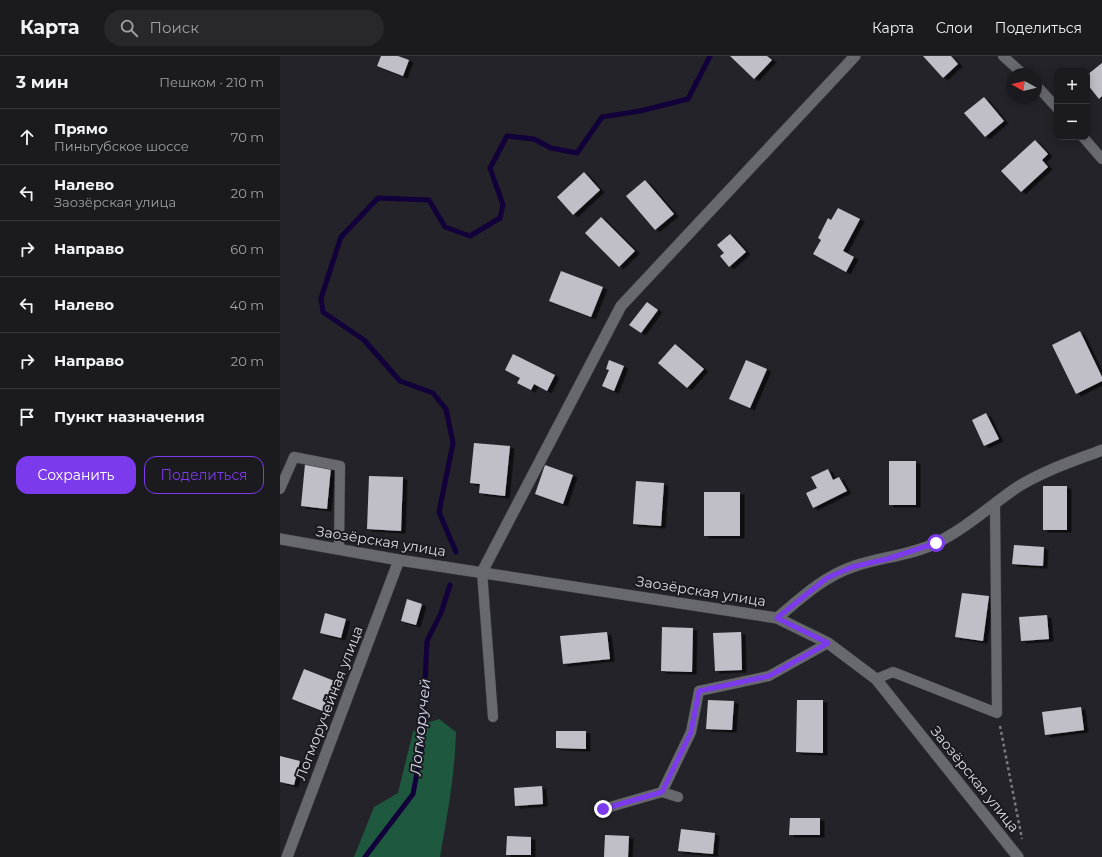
<!DOCTYPE html>
<html lang="ru">
<head>
<meta charset="utf-8">
<style>
  :root { --surface:#1a1a1f; --page:#27272c; --text:#f1f3f6; --muted:#9fa1a4; --line:#38383d; --accent:#7c3aed }
  body { margin:0; font-family:Montserrat,sans-serif; background:var(--page); color:var(--text) }
  .controls { position:absolute; right:12px; top:12px; display:grid; overflow:hidden; border-radius:8px; box-shadow:0 2px 10px #0003 }
  .controls button { width:36px; height:36px; display:grid; place-items:center; padding:0; border:0; border-bottom:1px solid var(--line); background:var(--surface); color:var(--text); font:20px sans-serif }
  .compass { position:absolute; left:726px; top:12px; width:36px; height:36px; border-radius:50%; background:var(--surface); box-shadow:0 2px 10px #0003; rotate:278deg }
  .stop { position:absolute; width:12px; height:12px; margin:-9px; border:3px solid #7c3aed; border-radius:50%; background:#fff }
  .stop.end { background:#7c3aed; border-color:#fff; box-shadow:0 1px 4px #0008 }
  .list { margin:0; padding:0; list-style:none }
  h2 { display:flex; justify-content:space-between; align-items:center; height:52px; margin:0; padding:0 16px; font-size:17px }
  h2 small { font-size:13px; font-weight:400; color:var(--muted) }
  .list li { display:grid; grid-template-columns:26px 1fr auto; gap:12px; align-items:center; box-sizing:border-box; height:56px; padding:0 16px; border-top:1px solid var(--line) }
  .list b { display:block; font-size:15px; white-space:nowrap }
  .list p { margin:0; font-size:13px; white-space:nowrap; color:var(--muted) }
  .list em { font-size:13px; font-style:normal; color:var(--muted) }
  .actions { display:flex; gap:8px; padding:12px 16px }
  .actions a { flex:1; padding:9px 0; border:1px solid var(--accent); border-radius:12px; text-align:center; font-size:14px; color:var(--accent) }
  .actions .main { background:var(--accent); color:#fff }
  .icon { flex:none; width:22px; height:22px; fill:none; stroke:currentColor; stroke-width:2; stroke-linecap:round; stroke-linejoin:round }
  .map { position:relative; flex:none; width:822px; height:801px; overflow:hidden }
  header { display:flex; align-items:center; gap:24px; box-sizing:border-box; height:56px; padding:0 20px; background:var(--surface); border-bottom:1px solid var(--line) }
  header strong { font-size:19px }
  nav { display:flex; gap:22px; margin-inline-start:auto; font-size:14px }
  .search { width:280px; height:36px; background:var(--page); display:flex; align-items:center; gap:10px; box-sizing:border-box; padding:0 14px; border-radius:22px; color:var(--muted); font-size:15px }
  main { display:flex }
  aside { flex:1; background:var(--surface) }
  .map>svg:first-child { display:block }
  .green { fill:#1e593f }
  .lines { fill:none; stroke-linecap:round; stroke-linejoin:round }
  .stream { stroke:#110039; stroke-width:5 }
  .building { fill:#c0bfc8; filter:url(#shadow) }
  .service-casing { stroke:#3f3e44; stroke-width:11 }
  .minor-casing { stroke:#3f3e44; stroke-width:12 }
  .tertiary-casing { stroke:#3f3e44; stroke-width:12 }
  .path { stroke:#7c7c81; stroke-width:2.5; stroke-dasharray:3 3; stroke-linecap:butt }
  .service { stroke:#68686f; stroke-width:10 }
  .minor { stroke:#68686f; stroke-width:11 }
  .tertiary { stroke:#68686f; stroke-width:11 }
  .route { stroke:#7c3aed; stroke-width:5 }
  .labels { text-anchor:middle; dominant-baseline:central; stroke-width:4; stroke-linejoin:round; paint-order:stroke }
  .street-label { font-size:14px; fill:#dddde1; stroke:#1a1a20 }
  .water-label { font-size:15px; font-style:italic; fill:#dbdaf1; stroke:#1a1a20 }
</style>
</head>
<body>
<header>
<strong>Карта</strong>
<div class="search"><svg class="icon" aria-label="search" viewBox="0 0 24 24"><circle cx="10" cy="10" r="6"/><path d="M15 15l6 6"/></svg>Поиск</div>
<nav><a>Карта</a><a>Слои</a><a>Поделиться</a></nav>
</header>
<main>
<aside>
<h2>3 мин<small>Пешком · 210 m</small></h2>
<ul class="list">
<li><svg class="icon" aria-label="ahead" viewBox="0 0 24 24"><path d="M12 20V5M6 11l6-6 6 6"/></svg><div><b>Прямо</b><p>Пиньгубское шоссе</p></div><em>70 m</em></li>
<li><svg class="icon" aria-label="left" viewBox="0 0 24 24"><path d="M17 20v-9H6M10 6l-5 5 5 5"/></svg><div><b>Налево</b><p>Заозёрская улица</p></div><em>20 m</em></li>
<li><svg class="icon" aria-label="right" viewBox="0 0 24 24"><path d="M7 20v-9h11M14 6l5 5-5 5"/></svg><div><b>Направо</b></div><em>60 m</em></li>
<li><svg class="icon" aria-label="left" viewBox="0 0 24 24"><path d="M17 20v-9H6M10 6l-5 5 5 5"/></svg><div><b>Налево</b></div><em>40 m</em></li>
<li><svg class="icon" aria-label="right" viewBox="0 0 24 24"><path d="M7 20v-9h11M14 6l5 5-5 5"/></svg><div><b>Направо</b></div><em>20 m</em></li>
<li><svg class="icon" aria-label="arrive" viewBox="0 0 24 24"><path d="M6 21V4h12l-3 4 3 4H6"/></svg><div><b>Пункт назначения</b></div></li>
</ul>
<div class="actions"><a class="main">Сохранить</a><a>Поделиться</a></div>
</aside>
<div class="map">
<svg width="822" height="801" viewBox="0 0 822 801">
  <defs>
    <filter id="shadow"><feDropShadow dx="4.5" dy="2.5" stdDeviation="0" flood-color="#0009"/></filter>
  </defs>
  <rect width="100%" height="100%" fill="#232329"/>
  <!-- green -->
  <path class="green" d="M159,663l17,13c-1,43 -9,84 -16,125h-86l20,-50 24,-14 15,-61 5,-6z"/>
  <g class="lines">
    <!-- stream -->
    <path class="stream" d="M176,496l-17,-40 14,-69 -7,-34 -13,-16 -33,-12 -36,-41 -41,-28 -2,-14 20,-61 37,-39 51,2 16,27 25,9 30,-18 3,-13 -13,-37 17,-32 27,3 17,9 26,5 25,-36 38,-6 48,-12 22,-43
      M85,801l48,-63 9,-48 5,-105 14,-28 9,-28"/>
  </g>
  <!-- building -->
  <path class="building" d="M101,0h17l11,4 -6,16 -26,-10z
    M450,0h37l5,4 -18,19z
    M643,0h28l7,8 -15,14z
    M822,7v33l-3,3 -12,-15v-9z
    M704,41l20,24 -19,16 -21,-24z
    M755,84l13,14 -6,6 6,7 -27,25 -20,-21z
    M304,116l16,18 -27,25 -16,-18z
    M365,124l29,34 -19,16 -29,-34z
    M558,152l22,11 -17,32 11,6 -8,15 -33,-18 8,-14 -3,-2 10,-20 3,2z
    M321,161l34,34 -16,16 -34,-34z
    M450,178l16,18 -17,15 -9,-11 4,-3 -7,-8z
    M281,215l42,16 -12,30 -42,-16z
    M367,246l11,8 -17,23 -12,-8z
    M800,275l22,46v4l-26,13 -24,-49z
    M395,288l29,25 -17,19 -29,-25z
    M233,298l42,21 -8,16 -13,-7 -3,6 -14,-7 3,-5 -15,-8z
    M329,304l15,6 -10,25 -12,-5 7,-16 -3,-1z
    M466,304l21,9 -17,39 -21,-9z
    M706,357l13,26 -15,7 -12,-26z
    M194,387l36,3 -5,50 -26,-3 1,-9 -10,-1z
    M609,405h27v44h-27z
    M25,408l26,3 -4,42 -26,-3z
    M265,409l28,10 -10,29 -28,-10z
    M548,413l5,11 6,-3 8,14 -34,17 -7,-15 11,-5 -6,-11z
    M89,420l34,1 -2,54 -34,-2z
    M356,425l28,2 -3,43 -28,-2z
    M763,430h24v44h-24z
    M424,436h36v44h-36z
    M734,489l30,2 -1,19 -31,-2z
    M682,537l27,3 -6,45 -28,-4z
    M127,543l15,5 -6,21 -15,-4z
    M45,557l21,6 -5,19 -21,-5z
    M767,559l2,24 -28,2 -2,-24z
    M382,571l31,1 -1,44 -31,-1z
    M327,576l3,27 -47,5 -3,-28z
    M461,576l1,38 -27,1 -2,-38z
    M24,613l33,13 -12,30 -33,-13z
    M428,644l26,1 -2,29 -26,-1z
    M517,644h26v53l-27,-1z
    M801,651l3,23 -39,5 -3,-23z
    M276,675h30v18l-30,-1z
    M0,700l20,5 -6,24 -14,-3z
    M262,730l1,18 -28,2 -1,-18z
    M510,762h30v17h-31z
    M401,773l34,4 -2,21 -35,-3z
    M325,779l24,1 -1,21h-24z
    M227,780l24,1v18h-25z"/>
  <g class="lines">
    <!-- service casing -->
    <g class="service-casing">
      <path id="service" d="M723,0l20,18
        M756,29l21,23
        M803,81l19,22
        M0,433l14,-32 46,9 -1,83
        M202,516l11,145
        M596,623l17,-7 104,41 -2,-207
        M382,736l29,-60 8,-41 70,-15 59,-33
        M323,753l59,-17 16,5"/>
    </g>
    <!-- minor casing -->
    <g class="minor-casing">
      <path id="minor" d="M202,516l139,-266 234,-250
        M7,801l112,-297"/>
    </g>
    <!-- tertiary casing -->
    <g class="tertiary-casing">
      <path id="tertiary" d="M0,483l119,21 378,58 51,25 48,36 142,178
        M497,562c23,-19 46,-41 75,-51 27,-10 58,-11 84,-24 29,-14 54,-37 80,-55 26,-17 58,-27 86,-38"/>
    </g>
    <!-- path -->
    <path class="path" d="M720,670l22,113"/>
    <!-- service -->
    <use href="#service" class="service"/>
    <!-- minor -->
    <use href="#minor" class="minor"/>
    <!-- tertiary -->
    <use href="#tertiary" class="tertiary"/>
  </g>
  <g class="lines">
    <!-- route -->
    <path class="route" d="M323,753l59,-17 29,-60 8,-41 70,-15 59,-33 -51,-25 50,-40 25,-11 35,-8 49,-16"/>
  </g>
  <g class="labels">
    <!-- street labels -->
    <g class="street-label">
      <text transform="translate(101 485) rotate(9)">Заозёрская улица</text>
      <text transform="translate(421 535) rotate(9)">Заозёрская улица</text>
      <text transform="translate(49 647) rotate(-69)">Логморучейная улица</text>
      <text transform="translate(695 723) rotate(51)">Заозёрская улица</text>
    </g>
    <!-- water labels -->
    <g class="water-label">
      <text transform="translate(140 671) rotate(-84)">Логморучей</text>
    </g>
  </g>
</svg>
<div class="controls">
<button>+</button>
<button>−</button>
</div>
<svg class="compass" viewBox="-18 -18 36 36"><path d="M0-13l5 13h-10z" fill="#e53935"/><path d="M0 13l5-13h-10z" fill="#9fa1a4"/></svg>
<div class="stop" style="left:656px;top:487px"></div>
<div class="stop end" style="left:323px;top:753px"></div>
</div>
</main>
</body>
</html>
